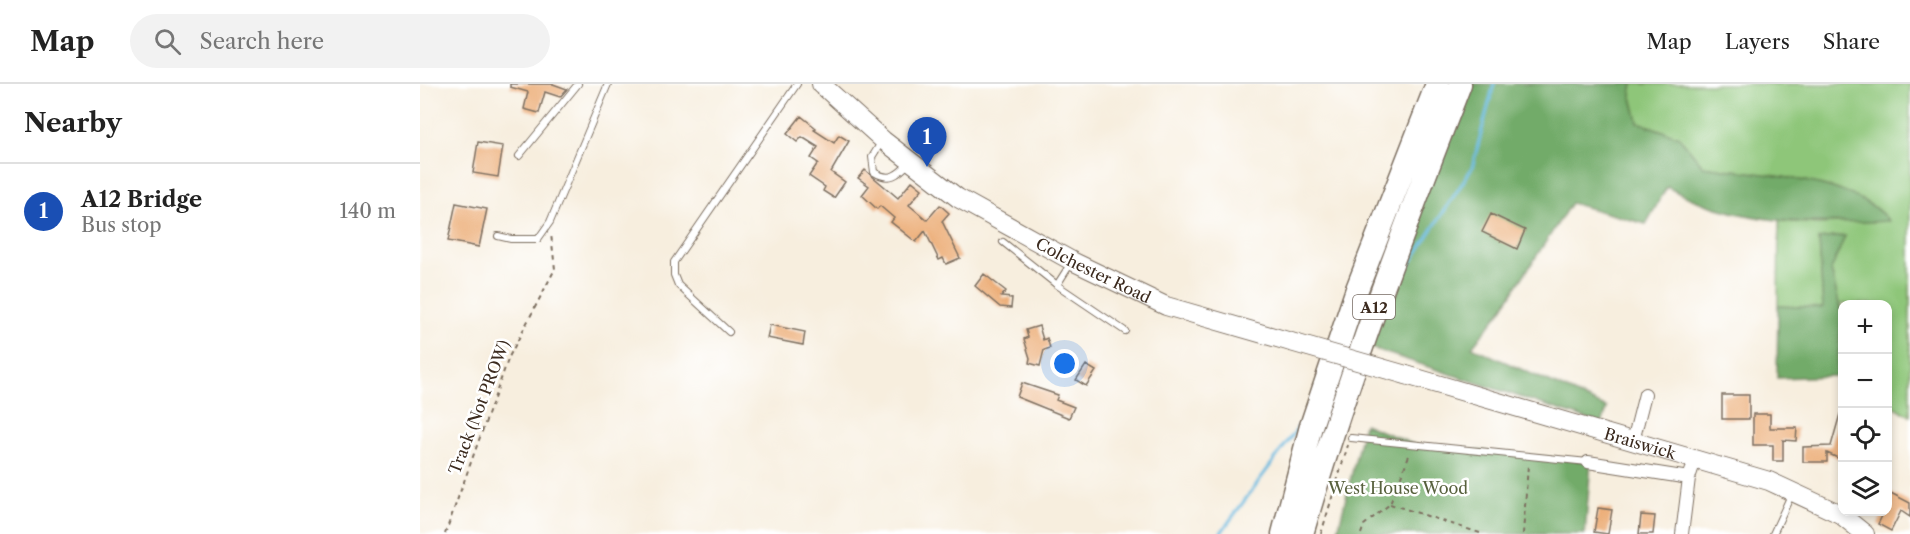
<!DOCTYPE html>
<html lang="en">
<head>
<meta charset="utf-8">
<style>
  :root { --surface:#fff; --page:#f2f2f2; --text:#222; --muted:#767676; --line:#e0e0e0; --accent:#d1495b }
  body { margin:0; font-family:"Libre Caslon Text",serif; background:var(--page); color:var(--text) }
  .controls { position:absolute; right:18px; bottom:18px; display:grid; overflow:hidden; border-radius:12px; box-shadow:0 3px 9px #0003 }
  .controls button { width:54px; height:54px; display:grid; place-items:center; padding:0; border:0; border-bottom:2px solid var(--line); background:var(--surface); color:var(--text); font:30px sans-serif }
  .you { position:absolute; left:645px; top:280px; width:21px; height:21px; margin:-15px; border:4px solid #fff; border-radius:50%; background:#1a73e8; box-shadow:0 0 0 9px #1a73e833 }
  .badge { display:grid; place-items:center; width:39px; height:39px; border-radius:50%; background:var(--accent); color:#fff; font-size:20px; font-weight:700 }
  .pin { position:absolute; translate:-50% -50px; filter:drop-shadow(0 2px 3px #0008) }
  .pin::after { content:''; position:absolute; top:32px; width:21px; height:18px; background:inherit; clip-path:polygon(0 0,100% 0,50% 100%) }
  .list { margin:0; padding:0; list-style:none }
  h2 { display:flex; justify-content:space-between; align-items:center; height:78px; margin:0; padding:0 24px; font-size:26px }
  h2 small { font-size:20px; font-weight:400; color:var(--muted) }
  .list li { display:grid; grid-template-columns:39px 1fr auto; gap:18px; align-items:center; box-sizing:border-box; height:96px; padding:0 24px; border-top:2px solid var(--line) }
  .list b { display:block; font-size:22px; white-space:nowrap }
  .list p { margin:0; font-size:20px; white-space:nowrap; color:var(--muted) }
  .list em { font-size:20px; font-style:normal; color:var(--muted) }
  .icon { flex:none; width:33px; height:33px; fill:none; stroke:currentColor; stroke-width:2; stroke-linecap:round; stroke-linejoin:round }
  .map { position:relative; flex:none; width:1490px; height:450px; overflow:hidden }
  header { display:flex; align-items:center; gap:36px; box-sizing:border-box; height:84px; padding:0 30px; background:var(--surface); border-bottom:2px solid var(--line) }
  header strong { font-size:28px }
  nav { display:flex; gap:33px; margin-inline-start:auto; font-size:21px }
  .search { width:420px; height:54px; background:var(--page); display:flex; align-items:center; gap:15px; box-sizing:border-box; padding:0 21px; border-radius:33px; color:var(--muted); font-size:22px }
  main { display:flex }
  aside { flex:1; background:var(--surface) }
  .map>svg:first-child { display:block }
  .green { fill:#8ec679; stroke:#64784c; stroke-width:1.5 }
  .forest { fill:#72ab69; stroke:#566a44; stroke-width:1.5 }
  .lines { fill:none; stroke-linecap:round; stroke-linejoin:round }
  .stream { stroke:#62b8df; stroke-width:3 }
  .building { fill:#ecad77 }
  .lane-casing { stroke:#7d6f61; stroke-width:8 }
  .street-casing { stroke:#7d6f61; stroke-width:14 }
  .secondary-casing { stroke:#7d6f61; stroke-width:20 }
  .highway-casing { stroke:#7d6f61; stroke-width:25 }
  .path { stroke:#7d6f61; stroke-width:2; stroke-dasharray:4.5 4.5; stroke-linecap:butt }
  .lane { stroke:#fff; stroke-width:6 }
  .street { stroke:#fff; stroke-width:12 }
  .secondary { stroke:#fff; stroke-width:18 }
  .highway { stroke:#fff; stroke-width:22 }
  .secondary-bridge-casing { stroke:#7d6f61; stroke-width:20; stroke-linecap:butt }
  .secondary-bridge { stroke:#fff; stroke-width:18 }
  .labels { text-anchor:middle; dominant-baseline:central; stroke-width:5; stroke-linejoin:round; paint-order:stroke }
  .shield { fill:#fff; stroke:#766a62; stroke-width:1.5 }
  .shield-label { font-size:15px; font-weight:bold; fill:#3b2a1e }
  .street-label { font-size:16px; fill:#3b2a1e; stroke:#fff }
  .park-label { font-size:16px; fill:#58613e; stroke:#fff }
</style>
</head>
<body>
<header>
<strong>Map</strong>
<div class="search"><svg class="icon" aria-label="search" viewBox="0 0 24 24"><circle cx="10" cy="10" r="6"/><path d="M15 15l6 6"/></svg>Search here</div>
<nav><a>Map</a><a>Layers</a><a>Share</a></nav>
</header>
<main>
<aside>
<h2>Nearby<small></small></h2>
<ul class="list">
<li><span class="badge" style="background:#1a4fb4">1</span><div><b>A12 Bridge</b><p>Bus stop</p></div><em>140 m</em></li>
</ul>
</aside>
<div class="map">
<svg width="1490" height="450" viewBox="0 0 1490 450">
  <rect width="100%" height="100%" fill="#fff"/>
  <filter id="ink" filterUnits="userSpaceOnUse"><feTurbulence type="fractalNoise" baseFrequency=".0167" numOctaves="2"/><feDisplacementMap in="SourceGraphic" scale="12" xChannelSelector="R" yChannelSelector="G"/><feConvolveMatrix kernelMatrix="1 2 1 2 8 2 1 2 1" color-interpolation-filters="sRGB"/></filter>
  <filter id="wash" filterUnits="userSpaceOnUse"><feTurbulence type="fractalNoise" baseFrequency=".008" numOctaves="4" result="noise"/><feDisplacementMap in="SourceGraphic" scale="24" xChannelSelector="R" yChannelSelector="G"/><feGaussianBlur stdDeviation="1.35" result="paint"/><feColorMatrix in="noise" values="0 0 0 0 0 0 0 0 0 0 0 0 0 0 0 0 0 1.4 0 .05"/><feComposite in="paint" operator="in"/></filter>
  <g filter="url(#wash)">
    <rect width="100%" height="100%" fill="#f7eede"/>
    <!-- green -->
    <path class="green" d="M1213,0h277v332l-22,-13v-99h-46v75l-6,-3 6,-59 -11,-47 14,-34 -26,3 4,69 -45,-2 1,-85 39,3 70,-4c-36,-43 -132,-45 -185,-54l-24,-29 -41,-15 -7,-29z"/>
    <!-- forest -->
    <path class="forest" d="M1040,0h173l-2,9 7,29 41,15 24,29c54,9 148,11 186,55 -79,4 -152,4 -222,-34l-21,37 -75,-21 -71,109 -28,35 135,61 -5,16 -231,-76z
      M1425,152l-14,34 11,47 -6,59 -59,2 1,-72 45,2 -4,-69z
      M944,340l49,20 178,18 -6,72h-248z"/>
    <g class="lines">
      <!-- stream -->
      <path class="stream" d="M975,203l77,-119 22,-84
        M800,450l80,-109"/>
    </g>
    <g id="blocks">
      <!-- building -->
      <path class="building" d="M90,0h43l14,5 -7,8 -15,-5 -6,21 -15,-4 4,-17 -18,-5z
        M381,32l15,12 -2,2 20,13 5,-8 10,6 -18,31 14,10 -11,16 -11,-7 2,-4 -16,-11 9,-13 -7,-5 7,-11 -16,-10 -5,5 -10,-8z
        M58,58l25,4 -5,31 -25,-4z
        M445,86l33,28 14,-17 10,8 -13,16 18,15 13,-15 9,8 -7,8 18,37 -14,6 -3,-6 -4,2 -14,-29 -9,11 -25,-20 3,-4 -14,-12 -3,3 -15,-14 7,-9 -11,-8z
        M36,119l31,6 -8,38 -31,-6z
        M1071,130l34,16 -8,19 -35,-17z
        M564,190l22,17 -5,6 11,1 -1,10 -11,-1 -25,-21z
        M350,241l35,7 -2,13 -36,-7z
        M619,242l4,14 4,-2 3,10 -6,2 -4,16 -11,-3 1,-5 -6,-19 4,-2 -2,-7z
        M666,281l10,6 -10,15 -10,-6z
        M602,299l36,12 -2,5 18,7 -5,11 -52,-21z
        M1302,311h27v24h-27z
        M1333,330h17v14h27l-1,13 -13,-1v21h-10v-16h-20z
        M1420,330l2,1v45l-15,-7v9h-24v-15l28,-1z
        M1467,407l23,12v14l-9,-6 -10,20 -13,-7 6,-12h3z
        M1178,424l14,2 -4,24 -14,-2z
        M1221,431l14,1 -2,18h-14z"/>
    </g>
  </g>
  <g filter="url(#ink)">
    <use href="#blocks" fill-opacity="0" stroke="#7d6f61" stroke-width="1.5"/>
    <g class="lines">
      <!-- lane casing -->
      <g class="lane-casing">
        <path id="lane" d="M462,57l-10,16 2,15c16,10 24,3 36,-10
          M99,72l59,-72
          M78,152l13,3h27l12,-17 58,-138
          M583,158l54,43 68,46
          M637,201l14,-22
          M309,248l-51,-47 -4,-10v-13l123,-178
          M931,354l237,24
          M1353,450l19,-41"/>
      </g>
      <!-- street casing -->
      <g class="street-casing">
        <path id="street" d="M1213,357l12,-47
          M1168,378l101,16
          M1262,450l7,-56 6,-18"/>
      </g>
      <!-- secondary casing -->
      <g class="secondary-casing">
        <g id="secondary">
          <path id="s1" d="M401,0l62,56 75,58 114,63 94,45 125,36"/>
          <path id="s2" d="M986,291l363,106 71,33 25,20"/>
        </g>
      </g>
      <!-- highway casing -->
      <g class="highway-casing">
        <path id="highway" d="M863,450l28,-108 46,-137 80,-205
          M882,450c45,-155 100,-300 158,-450"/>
      </g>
      <!-- path -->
      <path class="path" d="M970,420l93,30
        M25,450l64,-177 46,-88 -4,-35
        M901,450l27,-89
        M941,450l3,-9 26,-21 20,-51
        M1103,450l5,-69"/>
      <!-- lane -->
      <use href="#lane" class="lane"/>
      <!-- street -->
      <use href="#street" class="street"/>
      <!-- secondary -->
      <use href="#secondary" class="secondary"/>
      <!-- highway -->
      <use href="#highway" class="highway"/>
      <!-- secondary-bridge casing -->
      <g class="secondary-bridge-casing">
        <path id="secondary-bridge" d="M871,258l115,33"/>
      </g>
      <!-- secondary-bridge -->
      <use href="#secondary-bridge" class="secondary-bridge"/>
    </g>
  </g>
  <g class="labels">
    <!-- shield labels -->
    <rect class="shield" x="933" y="211" width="42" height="24" rx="4.5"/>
    <g class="shield-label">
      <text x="954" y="223">A12</text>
    </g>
    <!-- street labels -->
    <g class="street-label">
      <text stroke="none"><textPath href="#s1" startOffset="332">Colchester Road</textPath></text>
      <text transform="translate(59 323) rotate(-69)">Track (Not PROW)</text>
      <text stroke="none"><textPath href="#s2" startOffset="244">Braiswick</textPath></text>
    </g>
    <!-- park labels -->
    <g class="park-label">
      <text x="978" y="404">West House Wood</text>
    </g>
  </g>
</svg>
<div class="controls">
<button>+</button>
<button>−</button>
<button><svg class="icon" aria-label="locate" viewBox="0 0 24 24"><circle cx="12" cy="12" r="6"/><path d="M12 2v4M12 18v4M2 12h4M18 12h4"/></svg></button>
<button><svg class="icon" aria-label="layers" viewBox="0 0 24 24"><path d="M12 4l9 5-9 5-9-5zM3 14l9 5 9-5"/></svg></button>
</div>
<div class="you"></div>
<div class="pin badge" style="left:507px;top:83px;background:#1a4fb4">1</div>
</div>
</main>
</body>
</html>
